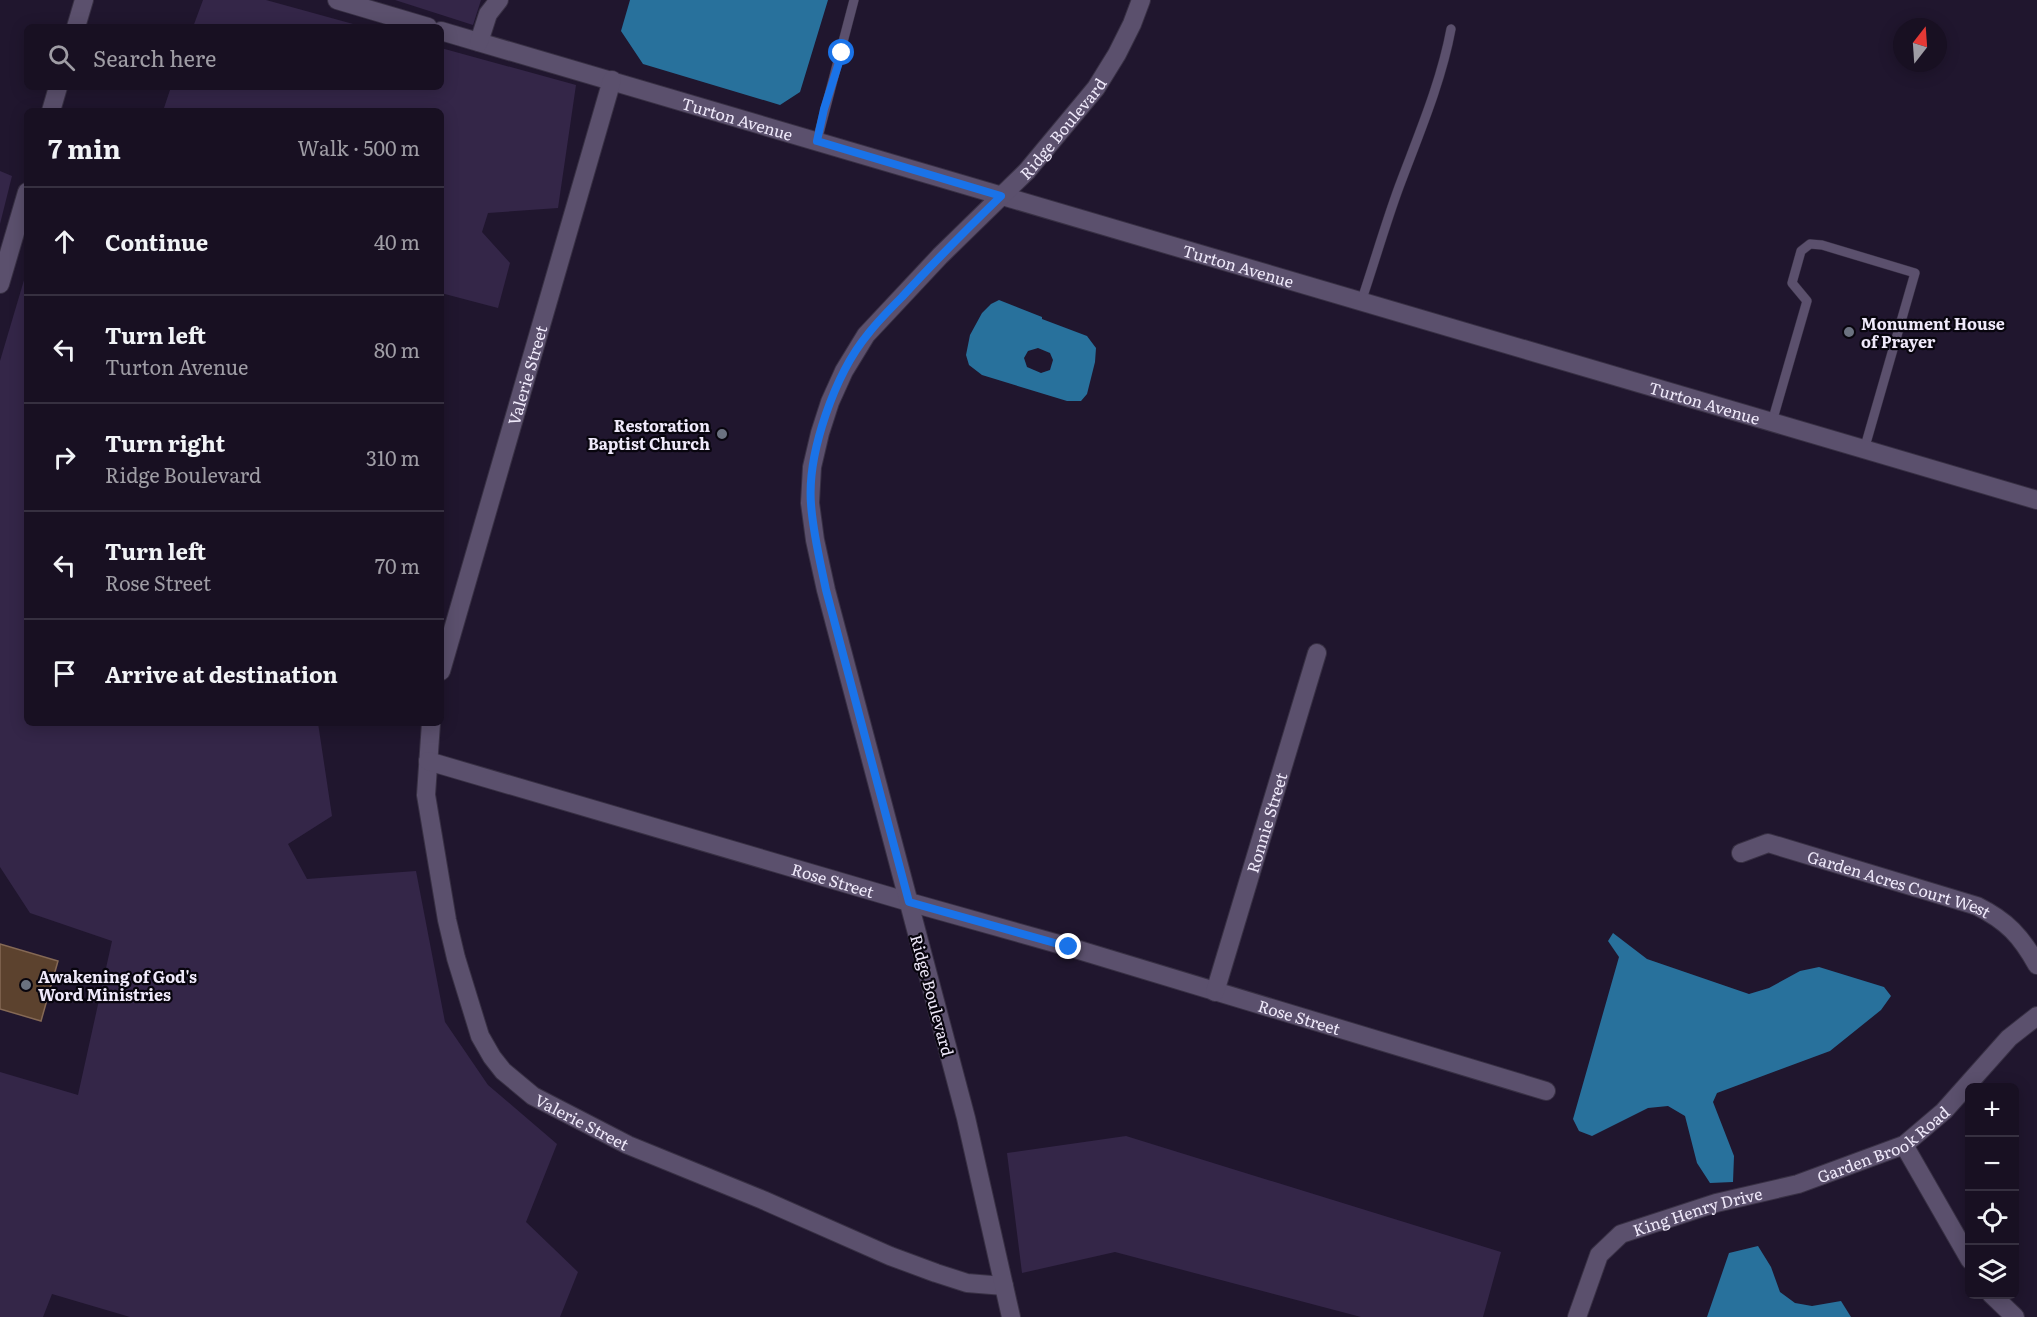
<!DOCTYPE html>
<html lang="en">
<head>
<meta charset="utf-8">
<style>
  :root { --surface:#181022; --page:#21192a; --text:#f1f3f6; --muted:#9f9da5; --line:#363040 }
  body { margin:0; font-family:Literata,serif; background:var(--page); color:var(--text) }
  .controls { position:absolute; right:18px; bottom:18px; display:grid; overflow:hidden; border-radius:9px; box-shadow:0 3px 15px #0003 }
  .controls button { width:54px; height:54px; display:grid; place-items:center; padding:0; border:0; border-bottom:2px solid var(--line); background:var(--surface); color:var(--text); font:30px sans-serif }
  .compass { position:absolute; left:1893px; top:18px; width:54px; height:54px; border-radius:50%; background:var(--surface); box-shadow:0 3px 15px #0003; rotate:17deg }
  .stop { position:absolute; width:18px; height:18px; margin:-14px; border:4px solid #1a73e8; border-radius:50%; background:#fff }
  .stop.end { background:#1a73e8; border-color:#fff; box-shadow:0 2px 6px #0008 }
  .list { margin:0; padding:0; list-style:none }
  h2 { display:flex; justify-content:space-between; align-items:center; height:78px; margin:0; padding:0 24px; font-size:26px }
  h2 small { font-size:20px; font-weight:400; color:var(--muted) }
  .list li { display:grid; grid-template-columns:39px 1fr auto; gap:18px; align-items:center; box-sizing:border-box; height:108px; padding:0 24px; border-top:2px solid var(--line) }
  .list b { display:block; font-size:22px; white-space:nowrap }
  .list p { margin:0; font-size:20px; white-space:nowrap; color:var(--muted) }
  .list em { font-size:20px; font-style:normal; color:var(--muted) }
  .icon { flex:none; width:33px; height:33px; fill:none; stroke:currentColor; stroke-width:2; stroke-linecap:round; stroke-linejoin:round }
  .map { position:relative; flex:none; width:2037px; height:1317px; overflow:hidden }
  .search { position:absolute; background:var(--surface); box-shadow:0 3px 15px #0003; left:24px; top:24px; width:420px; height:66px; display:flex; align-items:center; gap:15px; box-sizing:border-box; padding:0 21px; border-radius:9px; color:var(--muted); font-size:22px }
  .panel { position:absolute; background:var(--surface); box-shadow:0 3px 15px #0003; left:24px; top:108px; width:420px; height:618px; border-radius:9px }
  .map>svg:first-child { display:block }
  .green { fill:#342648 }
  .water { fill:#28719c; fill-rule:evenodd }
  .building { fill:#5c422e; stroke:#856955; stroke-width:1.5 }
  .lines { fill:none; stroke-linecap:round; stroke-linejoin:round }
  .lane-casing { stroke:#383044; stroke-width:10 }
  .street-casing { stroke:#383044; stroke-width:20 }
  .lane { stroke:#5b506d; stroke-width:9 }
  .street { stroke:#5b506d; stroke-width:18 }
  .route { stroke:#1a73e8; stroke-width:8 }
  .worship-dot { fill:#6b7280; stroke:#08050e; stroke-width:2 }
  .labels { text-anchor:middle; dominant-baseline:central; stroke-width:4.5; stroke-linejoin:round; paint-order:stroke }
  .street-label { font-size:16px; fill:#efe9fa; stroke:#08050e }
  .poi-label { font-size:16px; font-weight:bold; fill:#efe9fa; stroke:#08050e; text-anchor:start }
</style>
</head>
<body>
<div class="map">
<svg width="2037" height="1317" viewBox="0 0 2037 1317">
  <rect width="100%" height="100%" fill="#20162e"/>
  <!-- green -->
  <path class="green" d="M203,0h63l98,27h-171z
    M395,0h86l-8,25z
    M441,48l135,37 -18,123 -70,5 -6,19 28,31 -12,45 -57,-15v-182h-278l8,-24h270z
    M0,171l12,5 -12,48z
    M27,270v453h291l14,93 -44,28 19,35 109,-8 29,151 43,63 69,59 -31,78 52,50 -18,45h-430l-78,-23 -9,23h-43v-245l78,23 34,-154 -82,-28 -30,-46v-506z
    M1126,1136l375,116 -18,65h-122l-246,-65 -93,21 -15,-120z"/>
  <!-- water -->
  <path class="water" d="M630,0h198l-28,92 -20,13 -137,-41 -22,-33z
    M999,300l43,17v2l45,17 9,12 -1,14 -8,32 -6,7h-14l-85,-26 -13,-10 -3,-10 4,-20 12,-22 9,-9zM1038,348l12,5 3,7 -3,10 -9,3 -14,-6 -3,-9 4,-7z
    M1613,933l34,26 102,35 20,-6 31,-17 19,-4 65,20 7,9 -10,14 -51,41 -113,42 -4,9 21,54 -1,26 -23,1 -13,-20 -12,-47 -17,-10 -20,2 -56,28 -13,-5 -6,-12 46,-162 -11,-16z
    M1758,1246l13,21 9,25 15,11 17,3 29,-5 10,16h-144l22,-64z"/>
  <!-- building -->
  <path class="building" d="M0,944l58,17 -17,60 -41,-12z"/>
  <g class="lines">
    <!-- lane casing -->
    <g class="lane-casing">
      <path id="lane" d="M817,141l37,-141
        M1361,302c13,-38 24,-77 38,-115 19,-51 42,-104 52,-158
        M1772,422l35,-121 -15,-18 9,-32 9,-7 12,1 93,28 -51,177"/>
    </g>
    <!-- street casing -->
    <g class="street-casing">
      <g id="street">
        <path d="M337,0l91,27"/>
        <path d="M76,27l8,-27"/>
        <path id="s1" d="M441,31l1596,469"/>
        <path d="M479,42l9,-28 11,-14"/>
        <path d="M51,111l7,-24"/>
        <path d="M0,284l27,-92"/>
        <path id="s2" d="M441,671l171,-591"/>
        <path id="s3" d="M431,723l-5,72 21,125 9,38 24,78 12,21 11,14 30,25 95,49 135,55 127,56 46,17 31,10 37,3"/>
        <path id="s4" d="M428,761l481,141 160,45 477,144"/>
        <path id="s5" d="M1741,853l27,-10 209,63c30,15 44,30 60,59"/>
        <path id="s6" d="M1215,992l102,-339"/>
        <path d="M1904,1145l66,115"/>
        <path d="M1991,1294l24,23"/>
        <path id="s7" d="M1011,1317l-45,-199 -140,-528 -11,-50 -5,-37 2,-36 8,-34 10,-31 14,-31 22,-36 74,-79 87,-85 69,-83 21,-34 15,-30 9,-24"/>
        <path id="s8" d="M1577,1317l22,-62 22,-21 95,-31 82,-19 106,-39 40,-34 65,-73 28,-22"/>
      </g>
    </g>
    <!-- lane -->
    <use href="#lane" class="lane"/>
    <!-- street -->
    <use href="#street" class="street"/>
  </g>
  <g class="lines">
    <!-- route -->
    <path class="route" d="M842,53l-18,56 -7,32 184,55c-34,33 -67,66 -99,101 -12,12 -24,24 -34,37 -33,40 -61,119 -57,170 2,29 9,57 15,86l83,312 160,45"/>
  </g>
  <!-- markers -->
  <g class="worship-dot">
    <circle cx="1849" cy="332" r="6"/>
    <circle cx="722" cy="434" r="6"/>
    <circle cx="26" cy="985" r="6"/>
  </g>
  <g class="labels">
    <!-- street labels -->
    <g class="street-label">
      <text stroke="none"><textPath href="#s1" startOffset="309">Turton Avenue</textPath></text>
      <text stroke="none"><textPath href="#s7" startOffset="1304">Ridge Boulevard</textPath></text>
      <text stroke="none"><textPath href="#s1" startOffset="831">Turton Avenue</textPath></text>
      <text stroke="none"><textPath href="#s2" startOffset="308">Valerie Street</textPath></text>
      <text stroke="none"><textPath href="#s1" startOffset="1317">Turton Avenue</textPath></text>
      <text stroke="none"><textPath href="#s6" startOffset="177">Ronnie Street</textPath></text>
      <text stroke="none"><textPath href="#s4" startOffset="422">Rose Street</textPath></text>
      <text stroke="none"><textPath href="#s5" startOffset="166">Garden Acres Court West</textPath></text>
      <text transform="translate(933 995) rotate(75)">Ridge Boulevard</text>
      <text stroke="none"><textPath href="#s4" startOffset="908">Rose Street</textPath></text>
      <text stroke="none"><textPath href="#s3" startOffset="456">Valerie Street</textPath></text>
      <text stroke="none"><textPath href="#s8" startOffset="375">Garden Brook Road</textPath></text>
      <text stroke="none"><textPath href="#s8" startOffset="176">King Henry Drive</textPath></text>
    </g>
    <!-- poi labels -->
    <g class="poi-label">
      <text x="1861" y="323">Monument House<tspan x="1861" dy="18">of Prayer</tspan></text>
      <text x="710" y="425" text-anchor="end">Restoration<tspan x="710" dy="18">Baptist Church</tspan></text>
      <text x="38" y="976">Awakening of God's<tspan x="38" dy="18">Word Ministries</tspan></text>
    </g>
  </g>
</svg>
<div class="controls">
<button>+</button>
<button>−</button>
<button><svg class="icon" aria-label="locate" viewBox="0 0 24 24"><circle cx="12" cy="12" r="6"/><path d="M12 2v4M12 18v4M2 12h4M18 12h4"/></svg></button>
<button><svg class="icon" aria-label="layers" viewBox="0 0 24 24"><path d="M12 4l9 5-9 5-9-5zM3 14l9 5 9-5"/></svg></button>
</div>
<svg class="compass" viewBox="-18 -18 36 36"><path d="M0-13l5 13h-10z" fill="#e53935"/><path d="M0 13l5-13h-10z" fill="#9f9da5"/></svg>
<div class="stop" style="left:842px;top:53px"></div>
<div class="stop end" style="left:1069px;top:947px"></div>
<div class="search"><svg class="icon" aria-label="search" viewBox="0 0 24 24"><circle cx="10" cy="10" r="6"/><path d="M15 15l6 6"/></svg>Search here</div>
<section class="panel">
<h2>7 min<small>Walk · 500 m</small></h2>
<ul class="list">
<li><svg class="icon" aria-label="ahead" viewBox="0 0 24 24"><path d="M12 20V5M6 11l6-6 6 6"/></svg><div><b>Continue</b></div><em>40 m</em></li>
<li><svg class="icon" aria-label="left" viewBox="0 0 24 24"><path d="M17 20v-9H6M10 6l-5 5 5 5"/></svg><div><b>Turn left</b><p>Turton Avenue</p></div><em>80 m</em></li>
<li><svg class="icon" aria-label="right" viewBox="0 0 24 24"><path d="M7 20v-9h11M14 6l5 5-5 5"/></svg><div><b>Turn right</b><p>Ridge Boulevard</p></div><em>310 m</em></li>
<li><svg class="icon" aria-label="left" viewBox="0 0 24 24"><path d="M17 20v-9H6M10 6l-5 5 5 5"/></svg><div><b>Turn left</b><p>Rose Street</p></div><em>70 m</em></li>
<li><svg class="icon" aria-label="arrive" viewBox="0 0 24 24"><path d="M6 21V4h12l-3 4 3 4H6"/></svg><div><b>Arrive at destination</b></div></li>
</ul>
</section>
</div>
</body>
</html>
